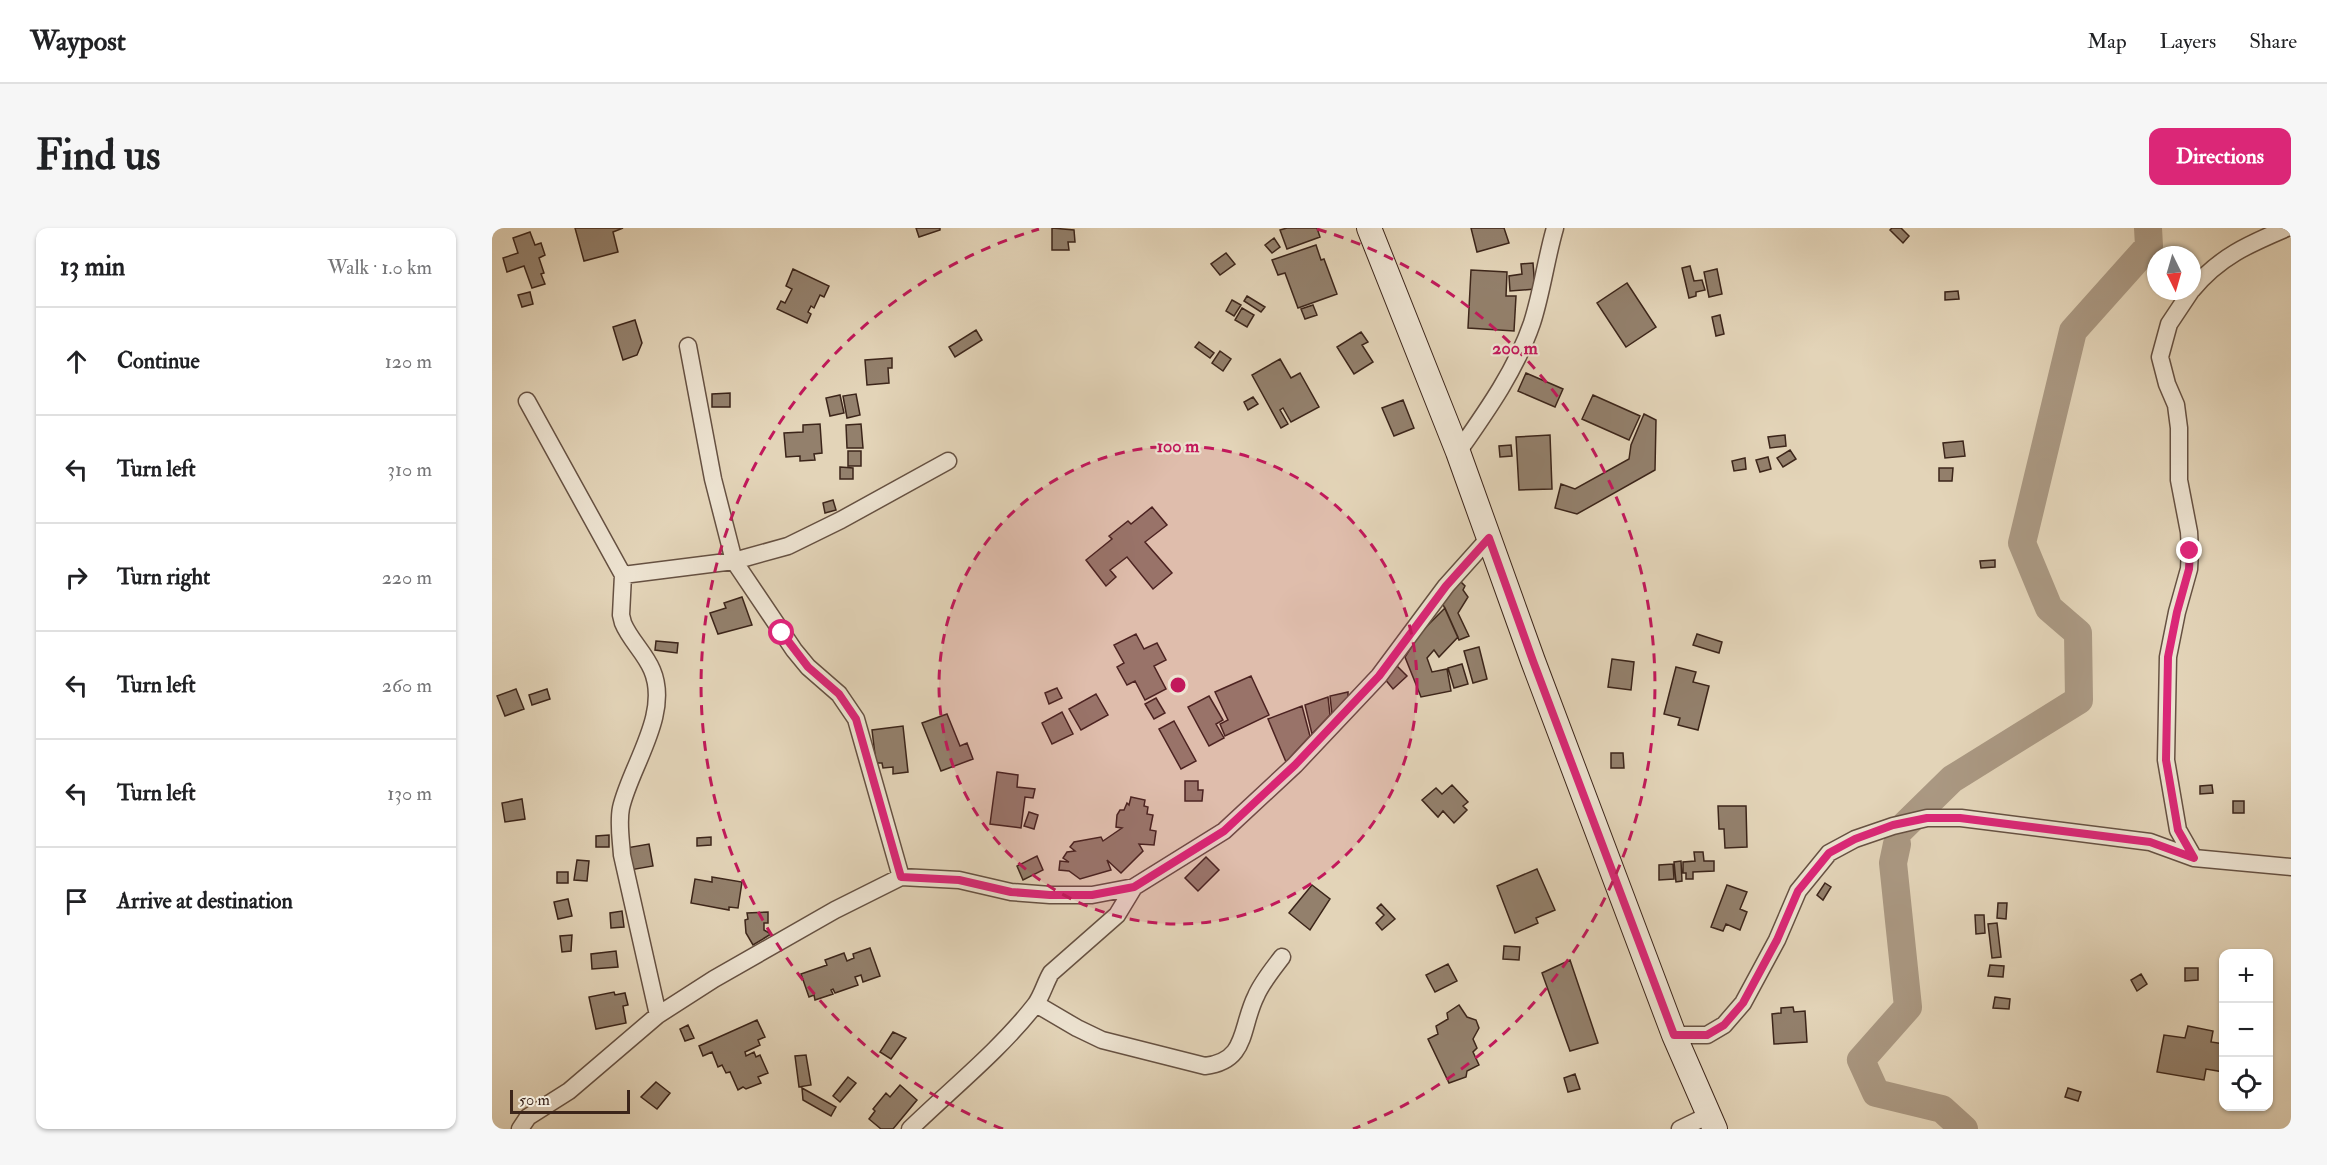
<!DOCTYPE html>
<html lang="en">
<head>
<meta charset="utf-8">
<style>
  :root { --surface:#fff; --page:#f6f6f6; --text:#202124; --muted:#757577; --line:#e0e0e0; --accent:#db2777 }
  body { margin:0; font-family:"IM FELL Double Pica",serif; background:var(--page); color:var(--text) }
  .controls { position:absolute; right:18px; bottom:18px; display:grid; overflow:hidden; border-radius:12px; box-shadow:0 2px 4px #0004 }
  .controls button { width:54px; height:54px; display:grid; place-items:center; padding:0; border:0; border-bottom:2px solid var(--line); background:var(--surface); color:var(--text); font:30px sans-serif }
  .compass { position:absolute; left:1655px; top:18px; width:54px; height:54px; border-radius:50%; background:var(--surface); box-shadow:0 2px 4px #0004; rotate:175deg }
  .scale { position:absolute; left:18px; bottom:15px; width:120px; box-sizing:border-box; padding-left:6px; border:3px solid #3c251a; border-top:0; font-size:16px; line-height:21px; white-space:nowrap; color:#3c251a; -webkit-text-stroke:4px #ede3d1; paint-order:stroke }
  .stop { position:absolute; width:18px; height:18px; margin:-14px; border:4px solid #db2777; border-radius:50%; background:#fff }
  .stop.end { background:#db2777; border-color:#fff; box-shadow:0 2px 6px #0008 }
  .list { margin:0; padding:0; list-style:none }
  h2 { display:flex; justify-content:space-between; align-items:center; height:78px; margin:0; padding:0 24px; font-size:26px }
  h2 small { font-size:20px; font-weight:400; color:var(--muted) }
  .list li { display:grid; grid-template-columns:39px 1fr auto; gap:18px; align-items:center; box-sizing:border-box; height:108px; padding:0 24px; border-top:2px solid var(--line) }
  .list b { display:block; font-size:22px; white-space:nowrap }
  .list em { font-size:20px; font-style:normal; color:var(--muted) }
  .icon { flex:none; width:33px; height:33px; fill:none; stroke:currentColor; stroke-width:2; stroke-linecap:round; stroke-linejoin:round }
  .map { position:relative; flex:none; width:1799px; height:901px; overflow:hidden; border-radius:12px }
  header { display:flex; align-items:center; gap:36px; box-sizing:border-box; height:84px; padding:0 30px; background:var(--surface); border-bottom:2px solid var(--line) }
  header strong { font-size:28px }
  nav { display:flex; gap:33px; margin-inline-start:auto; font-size:21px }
  .intro { display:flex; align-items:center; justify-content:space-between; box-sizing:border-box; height:144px; padding:0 36px }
  h1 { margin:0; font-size:42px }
  .button { padding:15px 27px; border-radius:12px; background:var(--accent); color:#fff; font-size:21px; font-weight:700 }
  main { display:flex; gap:36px; padding:0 36px }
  aside { flex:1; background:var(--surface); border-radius:12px; box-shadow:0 2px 4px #0004 }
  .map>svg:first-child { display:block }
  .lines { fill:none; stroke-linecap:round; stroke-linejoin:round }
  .river { stroke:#aa9882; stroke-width:28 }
  .building { fill:#93806c; stroke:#3c251a; stroke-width:1.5 }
  .street-casing { stroke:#665142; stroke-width:19 }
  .secondary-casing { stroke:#3c251a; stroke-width:26 }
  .street { stroke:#ede3d1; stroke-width:16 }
  .secondary { stroke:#ede3d1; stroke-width:24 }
  .route { stroke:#db2777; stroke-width:8 }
  .ring { fill:none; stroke:#c2185b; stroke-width:3; stroke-dasharray:10 8 }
  .centre { fill:#c2185b; stroke:#ede3d1; stroke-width:3 }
  .ring-label { font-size:18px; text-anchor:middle; font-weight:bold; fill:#c2185b; stroke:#ede3d1; stroke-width:4.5; stroke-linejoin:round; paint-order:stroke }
</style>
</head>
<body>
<header>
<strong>Waypost</strong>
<nav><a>Map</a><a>Layers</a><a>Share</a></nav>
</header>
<div class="intro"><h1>Find us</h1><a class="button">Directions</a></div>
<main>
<aside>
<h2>13 min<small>Walk · 1.0 km</small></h2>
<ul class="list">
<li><svg class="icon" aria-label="ahead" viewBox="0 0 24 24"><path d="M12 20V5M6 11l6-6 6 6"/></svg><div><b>Continue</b></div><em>120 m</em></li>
<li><svg class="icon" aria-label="left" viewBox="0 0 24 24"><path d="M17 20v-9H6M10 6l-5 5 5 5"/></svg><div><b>Turn left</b></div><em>310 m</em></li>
<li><svg class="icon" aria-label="right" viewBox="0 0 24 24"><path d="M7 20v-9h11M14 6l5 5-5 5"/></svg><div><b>Turn right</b></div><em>220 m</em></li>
<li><svg class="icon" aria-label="left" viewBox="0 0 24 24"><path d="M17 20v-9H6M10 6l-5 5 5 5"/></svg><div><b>Turn left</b></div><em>260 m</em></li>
<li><svg class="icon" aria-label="left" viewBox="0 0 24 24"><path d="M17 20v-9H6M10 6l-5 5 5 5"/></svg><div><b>Turn left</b></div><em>130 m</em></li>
<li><svg class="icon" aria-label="arrive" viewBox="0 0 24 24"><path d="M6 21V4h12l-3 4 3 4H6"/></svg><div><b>Arrive at destination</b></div></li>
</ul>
</aside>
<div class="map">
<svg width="1799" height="901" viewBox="0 0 1799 901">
  <rect width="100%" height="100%" fill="#e3d4b8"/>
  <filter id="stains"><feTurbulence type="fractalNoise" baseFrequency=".00333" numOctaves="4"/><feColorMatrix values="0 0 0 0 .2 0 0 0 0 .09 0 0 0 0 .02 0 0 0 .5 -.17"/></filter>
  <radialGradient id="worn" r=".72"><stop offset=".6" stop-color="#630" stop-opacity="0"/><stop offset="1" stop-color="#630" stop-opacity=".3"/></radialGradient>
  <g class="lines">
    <!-- river -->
    <path class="river" d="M1409,601l51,-50 127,-79 -1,-67 -29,-25 -27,-65 51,-212 76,-85 -1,-18
      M1405,616l-4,19 15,144 -47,53 15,33 66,16 22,20"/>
  </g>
  <!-- building -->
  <path class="building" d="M83,0h48l-10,4 5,20 -34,9z
    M424,0h24v2l-21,7z
    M560,0l22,2 1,12h-7l1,8h-17z
    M795,0h30l3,9 -33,12 -7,-19z
    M979,0h33l5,15 -32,9z
    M1400,0h9l8,8 -6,7 -13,-13z
    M38,4l5,13 6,-2 4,12 -6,3 5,15 -3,1 4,10 -13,4 -8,-22 -17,6 -4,-14 15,-5 -5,-15z
    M782,10l6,9 -8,6 -7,-8z
    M824,17l5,15 3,-1 13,35 -39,14 -13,-35 -7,2 -6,-15z
    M734,25l9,11 -15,11 -9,-11z
    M1041,35l2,26 -25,2 -1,-15 13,-2 -1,-10z
    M1198,38l4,15 8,-1 3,10 -9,2v4l-7,2 -7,-30z
    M301,41l36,17 -5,11 -4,-2 -6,13 -3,-2 -3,6 3,2 -4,9 -30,-14 4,-8 4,2 7,-14 -6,-3z
    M1225,41l5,25 -13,3 -5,-25z
    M979,42l36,2 -1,24h10l-2,35 -46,-3z
    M1135,55l29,44 -30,20 -29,-44z
    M1466,63l1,8 -14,1v-8z
    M38,64l3,12 -11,3 -4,-12z
    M755,68l18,11 -4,5 -17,-11z
    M740,72l9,5 -7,11 -8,-5z
    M821,77l4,10 -12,4 -4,-10z
    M750,80l12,7 -7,12 -12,-7z
    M1228,87l4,19 -8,2 -4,-19z
    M143,92l7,23 -5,12 -14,5 -10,-33z
    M484,102l6,10 -27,17 -6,-10z
    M869,104l7,10 -6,3 11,17 -19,12 -17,-27z
    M707,114l15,11 -4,5 -15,-11z
    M728,123l11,8 -8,12 -11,-8z
    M400,130v10h-4l1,15 -22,2 -2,-25z
    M788,131l11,19 9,-5 19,34 -28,15 -8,-14 -3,2 8,14 -7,4 -29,-53z
    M1034,145l37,16 -8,18 -37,-16z
    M238,165v14h-18v-13z
    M364,166l4,21 -13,3 -4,-22z
    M348,167l4,18 -14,3 -4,-18z
    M1101,167l47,21 -11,24 -47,-21z
    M761,169l5,7 -10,6 -4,-8z
    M911,172l11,28 -20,8 -12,-28z
    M1152,186l12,6 -1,50 -78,44 -22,-6 6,-24 14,5 54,-30 2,-14z
    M328,196l2,29 -8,1 1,6 -15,1v-5l-14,1 -2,-24 19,-1v-7z
    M369,196l2,24h-16l-1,-23z
    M1058,207l2,54 -33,1 -3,-53z
    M1293,207l1,11 -16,2 -2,-11z
    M1471,213l2,15 -20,2 -2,-15z
    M1019,217l1,11 -12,1 -1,-11z
    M1298,222l6,9 -13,8 -6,-9z
    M356,223h13v15h-13z
    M1276,229l3,12 -11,3 -4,-12z
    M1253,230l1,11 -12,2 -2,-10z
    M348,239l13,1v11h-13z
    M1447,240h14l-1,13h-13z
    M341,272l3,10 -11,3 -2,-10z
    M660,279l15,18 -22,17 27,31 -19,16 -26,-32 -17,13 6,7 -10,9 -20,-26 26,-21 -3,-3 19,-15 3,3z
    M1503,332v7l-14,1 -1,-7z
    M967,352l6,6 -2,4 5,7 -10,16 11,23 -10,4 -18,-40z
    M250,369l10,28 -34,9 -8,-21 16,-5 -2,-5z
    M953,380l13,29 -19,20 -5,-7 -7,8 5,14 15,-3 4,22 -30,6 -16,-40 15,-24z
    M644,406l8,15 13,-6 9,17 -12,6 12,23 -21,11 -10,-19 -8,4 -10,-18 7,-4 -10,-18z
    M1205,406l25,8 -3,11 -26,-8z
    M164,413l22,2 -1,10 -22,-3z
    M987,419l8,32 -14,4 -9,-32z
    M1120,431l22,3 -3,28 -23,-3z
    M970,436l6,20 -14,4 -6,-20z
    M905,438l10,10 -14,13 -9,-11z
    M1184,439l20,5 -3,10 16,4 -11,44 -20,-5 2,-7 -16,-4z
    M759,448l18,39 -44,21 -5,-12 8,-4 -13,-28z
    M565,460l5,10 -13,6 -4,-11z
    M24,461l8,20 -19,7 -8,-20z
    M55,461l3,10 -18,6 -3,-10z
    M856,464v6l-16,16 -2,-18z
    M604,466l12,21 -27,15 -12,-21z
    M717,468l14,24 -7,4 8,14 -15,8 -21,-39z
    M836,469l2,18 -18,19 -7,-29z
    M664,470l9,15 -11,6 -9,-15z
    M810,478l8,30 -24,26 -18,-43z
    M570,484l11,22 -21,10 -10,-21z
    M455,486l13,32 7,-3 6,16 -32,12 -19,-48z
    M682,493l22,40 -15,8 -22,-40z
    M411,498l5,46 -15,2v-7l-10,1 -1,-5h-6l-4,-33z
    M1119,525h12l1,15h-13z
    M505,544l21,3 -1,12 18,2 -2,9 -8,-1 -4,31 -31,-4z
    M693,553h13v9h5l-1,11h-17z
    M960,557l16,17 -5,4 4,4 -13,13 -11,-12 -5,6 -16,-17 14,-12 6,6z
    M1720,557l1,8 -13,1v-8z
    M639,569l14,3 -1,6 4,1 -1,7 6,1 -3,15 6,1 -2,14 -15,-1 4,7 -22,22 -14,-13 4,10 -31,9 -11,-8 -10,-1 1,-9 9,1 -6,-4 4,-6 8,-1 -5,-4 4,-5 27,-5 2,4 19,-13 -6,-1 1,-12 3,-5h4l3,-7 2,2z
    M30,571l3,20 -20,3 -3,-19z
    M1741,573h11v12h-11z
    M1226,578h28l1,41 -22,1 -1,-19h-5z
    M537,584l9,3 -4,14 -10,-3z
    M117,607v12h-13v-11z
    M219,609v8l-14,1v-8z
    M157,616l4,22 -23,4 -4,-22z
    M1202,624h9l1,9h10v10l-21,1v7h-7v-6h-3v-11l12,-1z
    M545,628l6,14 -20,10 -6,-14z
    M714,629l13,13 -21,21 -13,-13z
    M85,632l12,1 -2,20 -13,-1z
    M1189,633l1,20 -6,1 -2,-20z
    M1181,636l1,15 -15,1v-15z
    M1045,641l18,41 -19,8 2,5 -23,10 -18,-47z
    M65,644h11v11h-11z
    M220,649l30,5 -4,26 -9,-1v3l-38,-7 4,-24 17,3z
    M1333,655l6,4 -8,13 -6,-5z
    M820,657l18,14 -20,31 -21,-17z
    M1235,657l20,7 -7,17 7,3 -7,18 -14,-6 -3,7 -12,-4z
    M76,671l4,17 -14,3 -4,-17z
    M1506,675h9l-1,16 -9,-1z
    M889,676l14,15 -13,11 -6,-7 8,-8 -7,-7z
    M130,683l2,16 -13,1 -1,-15z
    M276,684v11h-4v7l7,4 -18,11 -7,-12 -1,-13 3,-1 -1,-6z
    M1483,687h9l1,18 -9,1z
    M1505,695l4,34 -9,1 -4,-34z
    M80,707l-1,16 -9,1 -2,-16z
    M1012,718l16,1 -1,13 -16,-1z
    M378,720l10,28 -17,6 -2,-7 -6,2 3,8 -23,8 -2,-4 -2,1 2,4 -18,6 -1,-5 -5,2 -8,-23 26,-9 -2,-5 19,-7 3,8 7,-3 -1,-4z
    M124,723l2,16 -26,2 -1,-15z
    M1078,732l28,83 -28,8 -28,-78z
    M956,736l9,17 -22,11 -9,-17z
    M1498,737l14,1 -1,11 -15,-1z
    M1693,740h13v12l-13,1z
    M1649,746l6,10 -10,7 -6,-11z
    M122,764l1,3 10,-2 3,12 -5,1 3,17 -30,6 -7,-32z
    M1503,769l15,2 -1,10 -16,-1z
    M967,777l8,12 9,3 3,8 -6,11 4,9 -4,4 6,13 -12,6 -1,6 -17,6 -21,-44 10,-5 -2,-8 12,-7 -1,-6z
    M1301,779l1,5 11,-1 2,31 -33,2 -2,-30 9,-1v-5z
    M265,792l8,17 -7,3 2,5 -15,7 1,4 8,-4 2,5 4,-2 8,18 -10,4 3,6 -15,6 -3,-2 -5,3 -8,-18 -4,1 -4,-8 -4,2 -6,-15 -9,4 -4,-10z
    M196,797l6,13 -9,3 -5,-12z
    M1696,798l25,5 -2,11 13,2v28l-18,-3 -2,11 -47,-8 7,-37 21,3z
    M401,804l13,6 -15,21 -11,-7z
    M314,827l5,30 -12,2 -4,-31z
    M1083,846l5,15 -12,3 -4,-14z
    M356,849l8,6 -16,19 -7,-6z
    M164,854l14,11 -13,16 -16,-12z
    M408,857l17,15 -24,29h-12l-12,-10 6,-8 -2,-2 13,-16 4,4z
    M310,860l34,19 -5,9 -28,-16z
    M1576,860l13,4 -3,9 -13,-4z"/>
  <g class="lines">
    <!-- street casing -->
    <g class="street-casing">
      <path id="street" d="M1700,62c27,-33 57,-46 95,-62
        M1699,63l-22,33 -9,33 7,27 9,21 3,23v52l10,52 1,19 -1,18 -12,43 -9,45 -2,103 12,70 16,28
        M196,118l25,133 21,82 60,89 14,17 31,27 17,25 45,158
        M35,173l96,174 -2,40 2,8c7,17 22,30 29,47 19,44 -22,97 -31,138 -3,15 0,32 1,47l36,160
        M966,224c28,-40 58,-82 74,-129 10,-31 14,-64 23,-95
        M131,347l111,-14 54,-15 53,-26 107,-59
        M544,776l41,24 25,12 103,26c43,-5 35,-38 51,-70 6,-14 17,-27 26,-39
        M1182,807h33l17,-10 19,-22 34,-63 21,-49 31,-38 26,-14 38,-13 34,-8h34l189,24 44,16 97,9
        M28,901l8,-12 41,-26 89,-76 56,-36 121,-69 66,-33 58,3 52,12 39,3h42l42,-8
        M418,901c40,-39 90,-79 125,-124 7,-9 10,-22 16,-32l66,-58 17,-28 90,-56 71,-66 84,-89 67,-90 43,-48
        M1188,901l29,-14"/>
    </g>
    <!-- secondary casing -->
    <g class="secondary-casing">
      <path id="secondary" d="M877,0l89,224 75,209 141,374 41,94"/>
    </g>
    <!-- street -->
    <use href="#street" class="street"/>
    <!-- secondary -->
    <use href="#secondary" class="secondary"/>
  </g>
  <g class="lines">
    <!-- route -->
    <path class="route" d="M290,405l26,34 31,27 17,25 45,158 58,3 52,12 39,3h42l42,-8 90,-56 71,-66 84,-89 67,-90 43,-48 44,123 141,374h33l17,-10 19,-22 34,-63 21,-49 31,-38 26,-14 38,-14 34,-7h33l190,24 44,16 -16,-28 -12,-70 2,-103 9,-45 12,-43 1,-18"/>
  </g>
  <!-- distance rings -->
  <circle cx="686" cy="457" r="239" fill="#c2185b" fill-opacity=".12"/>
  <g class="ring">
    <circle cx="686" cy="457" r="239"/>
    <path d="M511 901A477 477 0 0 1 547 1M825 1A477 477 0 0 1 861 901"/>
  </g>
  <circle cx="686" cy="457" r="9" class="centre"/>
  <g class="ring-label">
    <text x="1023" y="126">200 m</text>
    <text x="686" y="224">100 m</text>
  </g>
  <rect width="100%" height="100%" filter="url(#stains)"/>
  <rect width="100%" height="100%" fill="url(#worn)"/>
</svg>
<div class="controls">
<button>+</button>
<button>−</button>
<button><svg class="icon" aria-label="locate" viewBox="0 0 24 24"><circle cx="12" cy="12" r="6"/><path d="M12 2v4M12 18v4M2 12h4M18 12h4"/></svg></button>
</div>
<svg class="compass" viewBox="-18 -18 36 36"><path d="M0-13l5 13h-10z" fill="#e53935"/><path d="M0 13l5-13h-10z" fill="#757577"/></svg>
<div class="scale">50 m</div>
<div class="stop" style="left:290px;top:405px"></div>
<div class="stop end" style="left:1698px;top:323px"></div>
</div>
</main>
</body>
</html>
